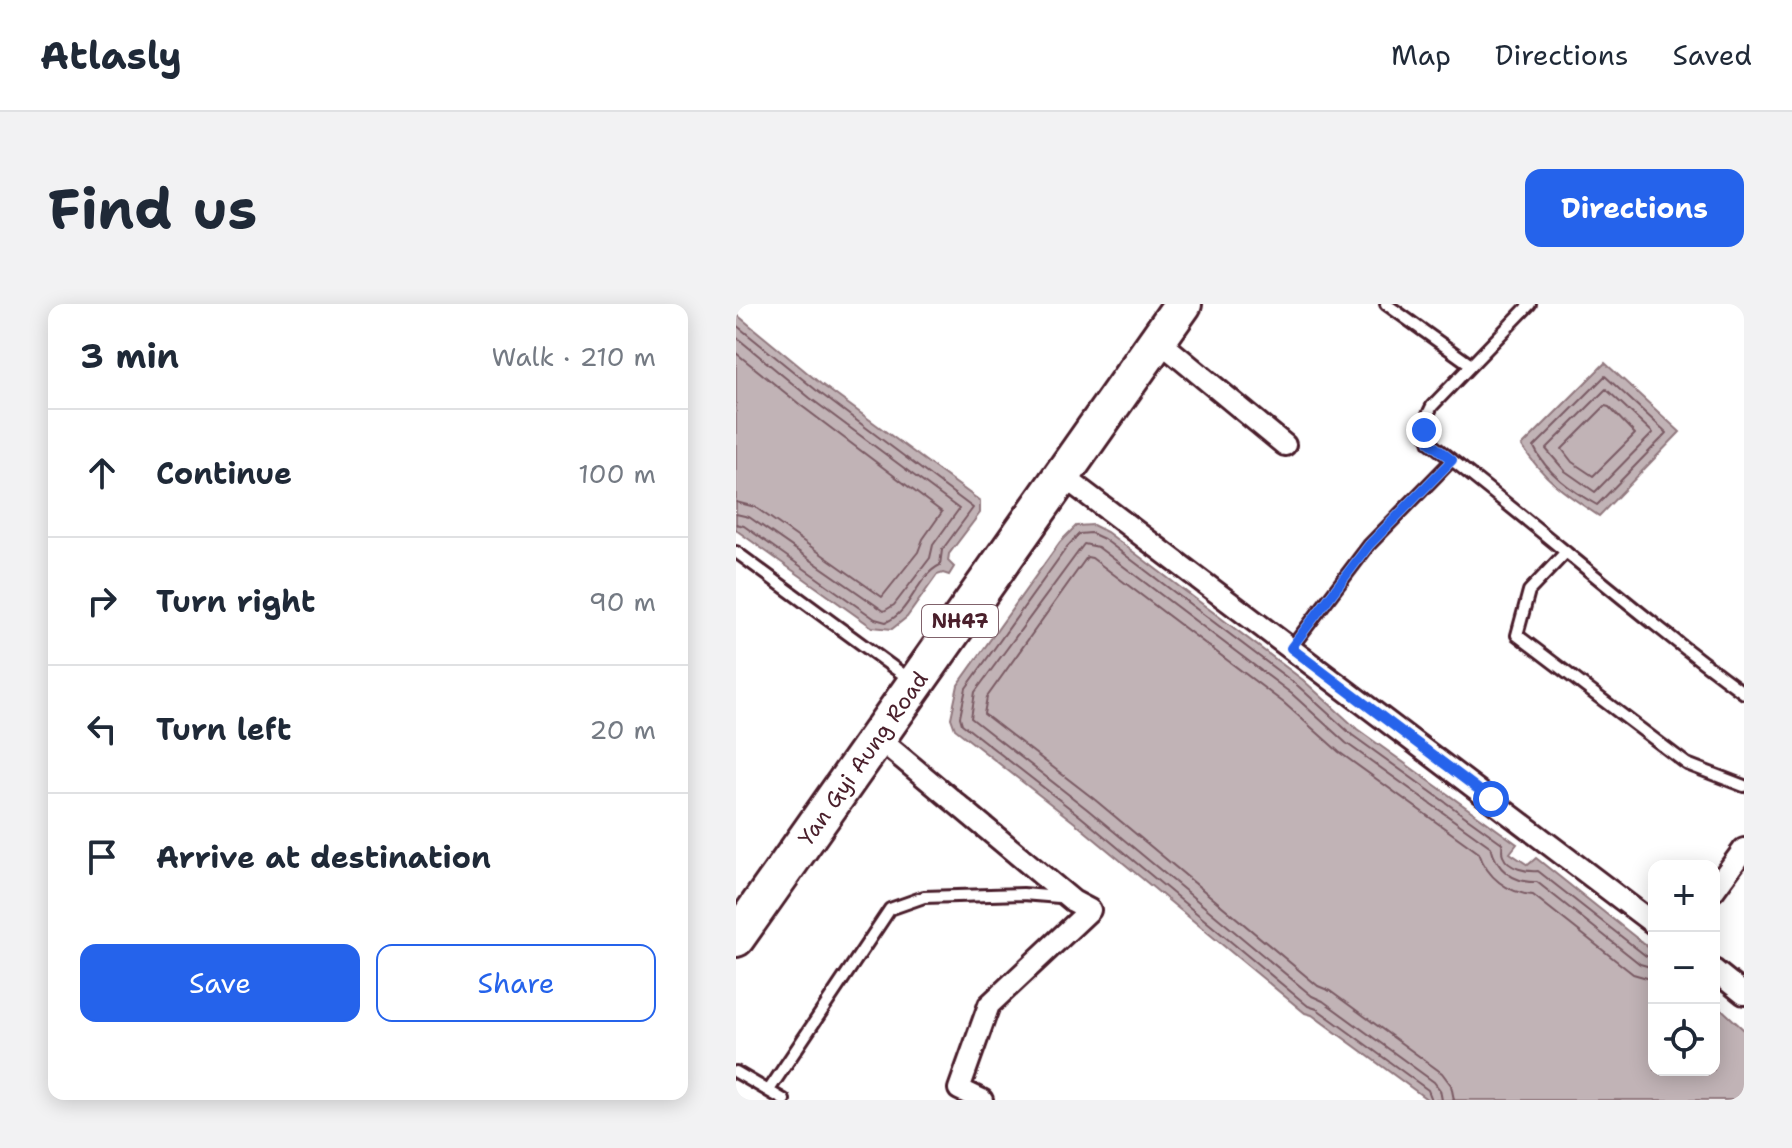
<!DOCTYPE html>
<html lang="en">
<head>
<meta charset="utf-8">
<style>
  :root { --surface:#fff; --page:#f2f2f3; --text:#1f2937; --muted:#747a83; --line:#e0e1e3; --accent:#2563eb }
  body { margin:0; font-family:"Shantell Sans",sans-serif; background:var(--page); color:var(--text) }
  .controls { position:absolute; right:24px; bottom:24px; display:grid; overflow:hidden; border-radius:16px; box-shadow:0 4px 20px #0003 }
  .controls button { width:72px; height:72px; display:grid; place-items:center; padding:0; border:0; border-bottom:2px solid var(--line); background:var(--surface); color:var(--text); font:40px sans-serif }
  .stop { position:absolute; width:24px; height:24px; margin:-18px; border:6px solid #2563eb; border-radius:50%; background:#fff }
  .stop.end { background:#2563eb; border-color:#fff; box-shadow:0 2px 8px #0008 }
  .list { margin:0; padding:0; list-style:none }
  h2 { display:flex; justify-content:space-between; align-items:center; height:104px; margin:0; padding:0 32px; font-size:34px }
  h2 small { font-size:26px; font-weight:400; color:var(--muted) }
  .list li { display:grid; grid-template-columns:52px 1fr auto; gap:24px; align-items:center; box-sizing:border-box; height:128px; padding:0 32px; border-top:2px solid var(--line) }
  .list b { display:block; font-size:30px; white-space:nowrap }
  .list em { font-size:26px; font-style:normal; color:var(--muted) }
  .actions { display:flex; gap:16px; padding:24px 32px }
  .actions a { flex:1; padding:18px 0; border:2px solid var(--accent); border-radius:16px; text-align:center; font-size:28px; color:var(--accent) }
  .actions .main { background:var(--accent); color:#fff }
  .icon { flex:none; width:44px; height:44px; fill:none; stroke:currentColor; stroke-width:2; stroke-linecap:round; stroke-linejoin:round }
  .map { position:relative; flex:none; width:1008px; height:796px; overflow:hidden; border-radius:16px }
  header { display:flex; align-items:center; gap:48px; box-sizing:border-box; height:112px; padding:0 40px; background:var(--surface); border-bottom:2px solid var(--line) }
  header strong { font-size:38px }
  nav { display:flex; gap:44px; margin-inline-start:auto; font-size:28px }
  .intro { display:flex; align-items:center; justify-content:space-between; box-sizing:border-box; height:192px; padding:0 48px }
  h1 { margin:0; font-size:56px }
  .button { padding:20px 36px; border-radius:16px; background:var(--accent); color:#fff; font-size:28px; font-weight:700 }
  main { display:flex; gap:48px; padding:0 48px }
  aside { flex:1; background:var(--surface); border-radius:16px; box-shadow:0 4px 20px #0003 }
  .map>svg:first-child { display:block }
  .water { fill:#c1b3b6; stroke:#91787e; stroke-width:2 }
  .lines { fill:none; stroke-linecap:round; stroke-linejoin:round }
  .shore { stroke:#7a5a63; stroke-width:2 }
  .lane-casing { stroke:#4a1f2b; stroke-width:16 }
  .street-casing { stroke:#4a1f2b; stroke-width:26 }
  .highway-casing { stroke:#4a1f2b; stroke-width:42 }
  .lane { stroke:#fff; stroke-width:10 }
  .street { stroke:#fff; stroke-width:20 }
  .highway { stroke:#fff; stroke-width:36 }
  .route { stroke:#2563eb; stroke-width:10 }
  .labels { text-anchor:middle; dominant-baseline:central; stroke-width:6; stroke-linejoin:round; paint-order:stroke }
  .shield { fill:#fff; stroke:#80626b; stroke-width:2 }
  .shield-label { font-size:20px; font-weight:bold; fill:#4a1f2b }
  .street-label { font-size:22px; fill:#4a1f2b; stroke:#fff }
</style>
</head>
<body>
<header>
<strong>Atlasly</strong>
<nav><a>Map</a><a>Directions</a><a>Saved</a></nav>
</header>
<div class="intro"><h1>Find us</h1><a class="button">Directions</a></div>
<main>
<aside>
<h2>3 min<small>Walk · 210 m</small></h2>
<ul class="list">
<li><svg class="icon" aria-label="ahead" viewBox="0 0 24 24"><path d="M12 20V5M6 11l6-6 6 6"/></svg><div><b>Continue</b></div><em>100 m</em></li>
<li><svg class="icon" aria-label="right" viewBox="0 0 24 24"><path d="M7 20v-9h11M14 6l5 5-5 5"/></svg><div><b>Turn right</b></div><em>90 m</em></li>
<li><svg class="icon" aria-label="left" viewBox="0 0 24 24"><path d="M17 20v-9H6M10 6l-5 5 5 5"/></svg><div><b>Turn left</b></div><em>20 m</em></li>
<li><svg class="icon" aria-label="arrive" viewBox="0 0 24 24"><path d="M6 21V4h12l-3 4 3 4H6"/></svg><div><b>Arrive at destination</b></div></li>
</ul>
<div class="actions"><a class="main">Save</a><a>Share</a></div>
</aside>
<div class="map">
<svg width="1008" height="796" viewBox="0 0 1008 796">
  <rect width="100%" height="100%" fill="#fff"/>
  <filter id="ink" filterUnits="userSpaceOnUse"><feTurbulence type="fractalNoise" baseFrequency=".0125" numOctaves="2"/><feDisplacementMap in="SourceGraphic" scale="16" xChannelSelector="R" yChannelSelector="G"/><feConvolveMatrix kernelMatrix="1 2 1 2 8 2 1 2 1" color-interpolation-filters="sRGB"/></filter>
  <g filter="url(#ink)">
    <!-- water -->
    <path class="water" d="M0,10l85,70 159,117v12l-31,41 -1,7 6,6 -5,8 -6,-2 -6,2 -30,42 -15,12 -20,-2 -136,-97z
      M869,59l75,69 -81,84c-33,-22 -55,-36 -77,-70z
      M357,221l14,7 196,148 54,49 160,115 -7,9 18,12 8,-7 118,94v118h60v-68l30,28v70h-316l-116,-85 -7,-2 -230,-190 -120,-94 -4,-11 7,-33 102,-143 16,-16z"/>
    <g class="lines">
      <!-- shore -->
      <path class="shore" d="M0,21l80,65 157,118 -31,42 -2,15c-24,12 -29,47 -54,57l-11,-3 -131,-93 -8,-2
        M0,33l74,61 149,111 -26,36 -3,13 -36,47 -10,6 -135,-94 -13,-3
        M0,49l67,54 139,105 -19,27 -5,13 -36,45 -127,-90 -19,-5
        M869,72l62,57 -70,72c-25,-14 -51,-32 -63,-58z
        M870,85l47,44 -58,59 -30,-21 -19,-22z
        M869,102l4,1 26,27 -42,42 -21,-14 -10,-13z
        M696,796l-4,-10 -111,-81 -9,-3 -228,-190 -118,-92 -2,-7 6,-29 101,-141 12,-13 12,-1 13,6 194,147 54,49 150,108c1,4 -1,9 1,13 5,13 25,16 35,15l108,85 8,2
        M706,796l-2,-10 -6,-8 -111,-81 -11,-5 -225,-187 -116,-91 4,-26 109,-148 14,3 194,147 54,49 145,104c5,22 22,36 46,35l103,82 14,4
        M718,796l-3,-15 -9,-12 -112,-82 -12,-5 -224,-187 -110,-85 3,-17 100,-140 5,1 192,145 55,49 140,101c8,24 28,40 54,42l100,79 21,6"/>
      <!-- lane casing -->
      <g class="lane-casing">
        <path id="lane" d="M650,0l85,61
          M794,0l-98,102c-8,15 -8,22 -2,37 106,81 206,171 314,250
          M0,248l176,129
          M830,248l-37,39 -12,44 170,129 57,22
          M555,344l78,-103 83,-85
          M0,768l48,28
          M33,786l121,-181 34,-12 99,-3 36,3"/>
      </g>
      <!-- street casing -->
      <g class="street-casing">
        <path id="street" d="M422,36l127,105
          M327,172l591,448
          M142,434l195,163 17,9 -101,95 -30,84 23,11
          M978,586l30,-41
          M978,666l30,24"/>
      </g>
      <!-- highway casing -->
      <g class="highway-casing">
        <g id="highway">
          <path id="s1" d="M0,634l447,-634"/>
        </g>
      </g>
      <!-- lane -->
      <use href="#lane" class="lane"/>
      <!-- street -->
      <use href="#street" class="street"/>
      <!-- highway -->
      <use href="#highway" class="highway"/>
    </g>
  </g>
  <g class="lines" filter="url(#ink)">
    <!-- route -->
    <path class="route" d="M688,126l6,13 22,17 -83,85 -78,103 200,151"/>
  </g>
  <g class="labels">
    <!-- shield labels -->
    <rect class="shield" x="186" y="301" width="76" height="32" rx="6"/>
    <g class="shield-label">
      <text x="224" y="317">NH47</text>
    </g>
    <!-- street labels -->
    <g class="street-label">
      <text stroke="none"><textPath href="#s1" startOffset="220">Yan Gyi Aung Road</textPath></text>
    </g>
  </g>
</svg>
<div class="controls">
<button>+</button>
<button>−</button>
<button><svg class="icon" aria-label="locate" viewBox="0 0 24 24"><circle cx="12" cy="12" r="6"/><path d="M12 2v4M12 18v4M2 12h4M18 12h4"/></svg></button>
</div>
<div class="stop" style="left:755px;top:495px"></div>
<div class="stop end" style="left:688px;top:126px"></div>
</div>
</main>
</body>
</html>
